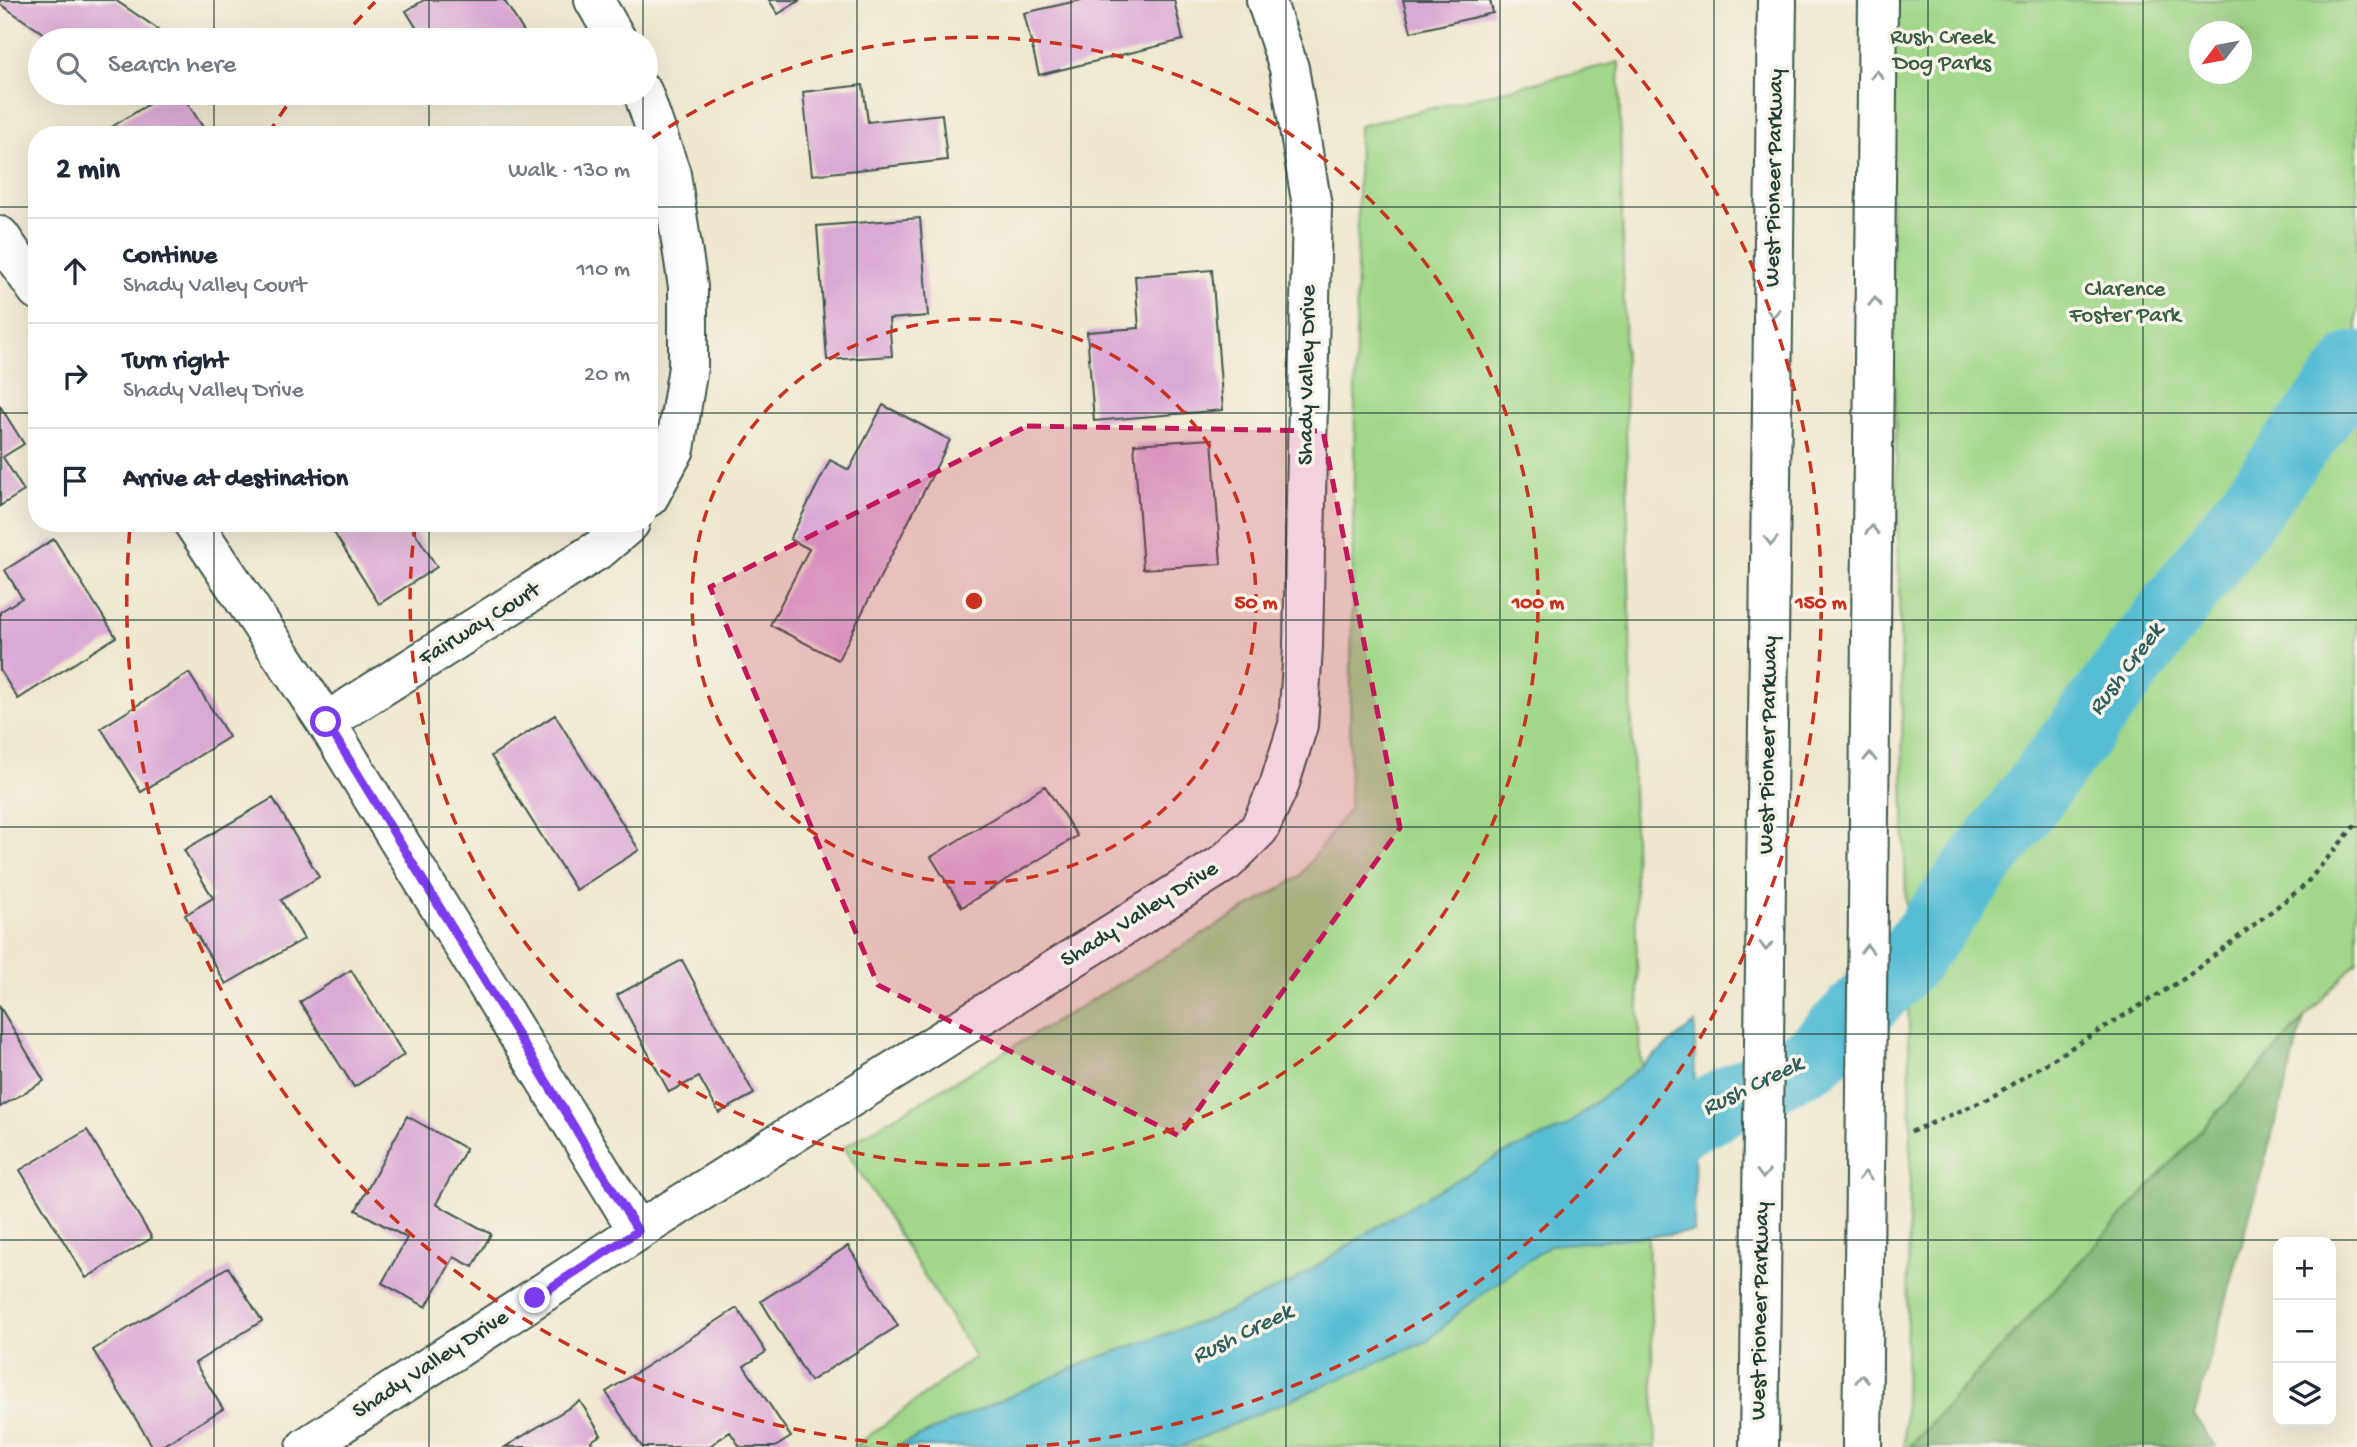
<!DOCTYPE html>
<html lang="en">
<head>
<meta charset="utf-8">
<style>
  :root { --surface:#fff; --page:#f2f2f3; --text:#1f2937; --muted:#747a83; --line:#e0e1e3 }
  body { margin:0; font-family:"Gochi Hand",sans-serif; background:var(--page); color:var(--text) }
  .controls { position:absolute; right:21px; bottom:21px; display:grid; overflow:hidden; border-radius:14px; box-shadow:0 7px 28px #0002 }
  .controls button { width:63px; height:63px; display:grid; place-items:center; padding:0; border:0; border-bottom:2px solid var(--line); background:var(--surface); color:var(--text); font:35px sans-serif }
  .compass { position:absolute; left:2189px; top:21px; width:63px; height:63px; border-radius:50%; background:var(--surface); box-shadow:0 7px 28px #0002; rotate:238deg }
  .stop { position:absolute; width:21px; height:21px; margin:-16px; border:5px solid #7c3aed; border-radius:50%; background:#fff }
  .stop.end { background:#7c3aed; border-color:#fff; box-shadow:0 2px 7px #0008 }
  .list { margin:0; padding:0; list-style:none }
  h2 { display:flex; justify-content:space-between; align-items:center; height:91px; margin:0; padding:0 28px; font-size:30px }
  h2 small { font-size:23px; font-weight:400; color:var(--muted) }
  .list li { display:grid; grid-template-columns:46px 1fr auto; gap:21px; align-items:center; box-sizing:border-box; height:105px; padding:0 28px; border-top:2px solid var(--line) }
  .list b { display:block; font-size:26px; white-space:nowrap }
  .list p { margin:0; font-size:23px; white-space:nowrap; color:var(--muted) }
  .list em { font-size:23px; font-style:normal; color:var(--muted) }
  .icon { flex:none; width:38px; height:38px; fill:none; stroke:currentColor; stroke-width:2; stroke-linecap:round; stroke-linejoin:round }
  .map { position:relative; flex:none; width:2357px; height:1447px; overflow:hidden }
  .search { position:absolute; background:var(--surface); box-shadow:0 7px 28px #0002; left:28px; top:28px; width:630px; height:77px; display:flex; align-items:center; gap:18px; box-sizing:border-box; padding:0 24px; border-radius:38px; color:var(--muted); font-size:26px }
  .panel { position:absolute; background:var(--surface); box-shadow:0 7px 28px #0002; left:28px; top:126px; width:630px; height:406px; border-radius:28px }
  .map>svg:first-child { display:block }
  .green { fill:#a0d788; stroke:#608a5e; stroke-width:2; fill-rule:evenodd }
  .forest { fill:#80b874; stroke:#507a54; stroke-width:2 }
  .water { fill:#56bdd4; stroke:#3a7d84; stroke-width:2 }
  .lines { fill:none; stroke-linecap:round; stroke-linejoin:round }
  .river { stroke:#56bdd4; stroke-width:68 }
  .building { fill:#dba9d5 }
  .minor-casing { stroke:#3e564b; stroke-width:42 }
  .primary-casing { stroke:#3e564b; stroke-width:42 }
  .path { stroke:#3e564b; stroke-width:4.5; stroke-dasharray:5 5; stroke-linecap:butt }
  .minor { stroke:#fff; stroke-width:38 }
  .primary { stroke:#fff; stroke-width:38 }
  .oneway { stroke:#8f9e9a }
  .route { stroke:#7c3aed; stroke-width:9 }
  .marked { fill:#c2185b; fill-opacity:0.2; stroke:#c2185b; stroke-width:5; stroke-dasharray:14 9; stroke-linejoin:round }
  .grid { fill:none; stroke:#1f3d34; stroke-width:2; stroke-opacity:0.55 }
  .ring { fill:none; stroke:#c8321e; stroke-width:3.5; stroke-dasharray:12 9 }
  .labels { text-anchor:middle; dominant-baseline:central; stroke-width:7; stroke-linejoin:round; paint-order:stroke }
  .park-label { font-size:23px; fill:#395c45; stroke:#f7f3e8 }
  .street-label { font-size:23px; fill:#1f3d34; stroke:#f7f3e8 }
  .water-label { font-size:24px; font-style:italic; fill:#2d5d5c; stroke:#f7f3e8 }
  .centre { fill:#c8321e; stroke:#f7f3e8; stroke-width:3.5 }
  .ring-label { font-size:21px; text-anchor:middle; font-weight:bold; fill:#c8321e; stroke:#f7f3e8; stroke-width:7; stroke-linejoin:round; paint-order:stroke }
</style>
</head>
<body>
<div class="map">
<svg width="2357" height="1447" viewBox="0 0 2357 1447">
  <rect width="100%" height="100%" fill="#f7f3e8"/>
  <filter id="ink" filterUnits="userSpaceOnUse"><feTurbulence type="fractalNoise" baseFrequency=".0143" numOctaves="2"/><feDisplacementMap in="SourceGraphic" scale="14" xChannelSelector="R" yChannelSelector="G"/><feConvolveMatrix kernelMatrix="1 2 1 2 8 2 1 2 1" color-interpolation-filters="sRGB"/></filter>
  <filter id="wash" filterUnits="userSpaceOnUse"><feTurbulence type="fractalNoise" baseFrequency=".00686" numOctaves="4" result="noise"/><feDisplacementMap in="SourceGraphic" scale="28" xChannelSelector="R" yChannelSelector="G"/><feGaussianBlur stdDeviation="1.57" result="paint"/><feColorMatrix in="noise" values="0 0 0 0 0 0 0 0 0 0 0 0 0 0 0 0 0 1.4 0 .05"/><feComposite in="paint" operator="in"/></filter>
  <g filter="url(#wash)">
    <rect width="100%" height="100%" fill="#efe7ce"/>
    <!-- green -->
    <path class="green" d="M1891,0h466v961l-448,486h-5l7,-315 -22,-1008zM2200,32h42v42h-42z
      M1619,62l17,873 20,512h-802l121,-90 -131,-210 455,-270 50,-68 10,-683z"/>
    <!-- forest -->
    <path class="forest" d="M2304,1019l-110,397 22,31h-307z"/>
    <!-- water -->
    <path class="water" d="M1695,1023l-1,209 -144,13 -88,64 -34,32 -248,106h-285l199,-88 121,-42 77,-35 109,-71 102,-57 62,-27z"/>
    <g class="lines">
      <!-- river -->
      <path class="river" d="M1612,1159l202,-102 93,-96 450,-596"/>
    </g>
    <g id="blocks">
      <!-- building -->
      <path class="building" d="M0,0h115l43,29 -8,11h-97l-53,-36z
        M424,0h80l25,40h-105l-18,-29z
        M769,0h31l-22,14z
        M1081,0h93l9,40 -144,35 -15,-62z
        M1403,0h87l3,13 -82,19z
        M863,85l5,37 74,-8 5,46 -135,15 -9,-83z
        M167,93h14l27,42h-101l-2,-4z
        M920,218l8,98 -39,3 3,37 -65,4 -10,-134z
        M1212,270l11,140 -129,11 -7,-89 52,-4 -4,-52z
        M883,405l67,35 -112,220 -68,-35 39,-76 -19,-10 40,-79 19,10z
        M0,406l24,38 -21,13 21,34 -24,15z
        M1212,439l9,125 -78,5 -9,-125z
        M328,523h81l28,44 -58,37z
        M54,539l62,98 -98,62 -18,-29v-58l22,-14 -17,-28z
        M189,673l40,64 -88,55 -40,-64z
        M555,715l84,135 -63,40 -85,-134z
        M1045,786l32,50 -115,71 -31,-50z
        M273,798l46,79 -38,23 23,39 -78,45 -41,-69 28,-17 -29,-48z
        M682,960l72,134 -35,19 -20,-36 -30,15 -52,-97z
        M351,970l53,85 -50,32 -54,-85z
        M0,1007l44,74 -44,26z
        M407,1116l59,33 -30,55 55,30 -18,33 -19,-10 -28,50 -44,-24 25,-45 -51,-28z
        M87,1130l65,108 -66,40 -66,-108z
        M848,1246l50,80 -88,55 -49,-80z
        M228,1267l34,54 -67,42 28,46 -63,38h-7l-60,-97z
        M737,1308l29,44 -22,14 47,71 -16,10h-35l-10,-15 -22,15h-66l-36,-55z
        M580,1401l21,34 -10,6 4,6h-90z"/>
    </g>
  </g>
  <g filter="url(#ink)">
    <use href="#blocks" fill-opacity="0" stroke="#3e564b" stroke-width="2"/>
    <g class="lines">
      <!-- minor casing -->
      <g class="minor-casing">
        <path id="minor" d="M594,0l23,40
          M643,93l28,81 17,113v80l-13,82 -26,48
          M0,236l37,54
          M193,523l133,199 312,509
          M326,722l275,-174 29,-25
          M306,1447l332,-216 588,-369 33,-33 20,-43 19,-61 5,-78 9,-441 -23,-138 -23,-68"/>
      </g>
      <!-- primary casing -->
      <g class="primary-casing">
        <path id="primary" d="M1759,1447l18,-1447
          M1862,1447l16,-1447"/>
      </g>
      <!-- path -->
      <path class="path" d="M1911,1132l77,-33 197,-121 119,-92 53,-63"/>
      <!-- minor -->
      <use href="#minor" class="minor"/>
      <!-- primary -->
      <use href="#primary" class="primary"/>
    </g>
    <!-- one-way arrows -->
    <defs><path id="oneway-chevron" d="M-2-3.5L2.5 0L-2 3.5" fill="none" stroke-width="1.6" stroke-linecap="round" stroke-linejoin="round" transform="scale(1.75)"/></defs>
    <g class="oneway">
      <use href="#oneway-chevron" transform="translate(1877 75) rotate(-89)"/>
      <use href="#oneway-chevron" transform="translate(1875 302) rotate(-89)"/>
      <use href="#oneway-chevron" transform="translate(1773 313) rotate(91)"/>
      <use href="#oneway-chevron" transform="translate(1872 530) rotate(-89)"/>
      <use href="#oneway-chevron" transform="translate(1771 541) rotate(91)"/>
      <use href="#oneway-chevron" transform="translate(1870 757) rotate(-89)"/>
      <use href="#oneway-chevron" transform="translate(1766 946) rotate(91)"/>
      <use href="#oneway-chevron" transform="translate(1867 949) rotate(-89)"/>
      <use href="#oneway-chevron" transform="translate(1763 1174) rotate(91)"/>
      <use href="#oneway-chevron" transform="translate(1865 1176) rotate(-89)"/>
      <use href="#oneway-chevron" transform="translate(1862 1379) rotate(-89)"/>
    </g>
  </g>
  <g class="lines" filter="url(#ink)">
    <!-- route -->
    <path class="route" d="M326,722l312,509 -103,67"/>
  </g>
  <!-- marked area -->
  <path class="marked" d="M1027,426l296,5 77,397 -221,308 -301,-151 -168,-398z"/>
  <!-- grid -->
  <path class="grid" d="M214,0v40M429,0v40M643,0v40M857,0v1447M1071,0v1447M1286,0v1447M1500,0v1447M1714,0v1447M1928,0v1447M2143,0v1447M214,93v42M429,93v42M643,93v42M0,207h37M649,207h1708M0,413h37M649,413h1708M214,523v924M429,523v924M643,523v924M0,620h2357M0,827h2357M0,1034h2357M0,1240h2357"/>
  <!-- distance rings -->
  <g class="ring">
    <circle cx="974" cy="601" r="282"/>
    <path d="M651 139A564 564 0 1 1 415 527"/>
    <path d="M930 1447A847 847 0 0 1 130 527M268 134A847 847 0 0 1 293 97M340 40A847 847 0 0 1 375 2M1573 2A847 847 0 0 1 1018 1447"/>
  </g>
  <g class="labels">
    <!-- park labels -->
    <g class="park-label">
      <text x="1942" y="38">Rush Creek<tspan x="1942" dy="26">Dog Parks</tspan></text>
      <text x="2125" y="290">Clarence<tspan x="2125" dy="26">Foster Park</tspan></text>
    </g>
    <!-- street labels -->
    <g class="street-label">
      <text transform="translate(1775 178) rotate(-89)">West Pioneer Parkway</text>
      <text transform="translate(1308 375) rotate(-89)">Shady Valley Drive</text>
      <text transform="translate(480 625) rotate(-32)">Fairway Court</text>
      <text transform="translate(1769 745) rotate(-89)">West Pioneer Parkway</text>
      <text transform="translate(1140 915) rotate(-32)">Shady Valley Drive</text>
      <text transform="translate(1761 1311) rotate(-89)">West Pioneer Parkway</text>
      <text transform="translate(431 1365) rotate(-33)">Shady Valley Drive</text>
    </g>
    <!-- water labels -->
    <g class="water-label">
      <text transform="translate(2127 670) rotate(-53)">Rush Creek</text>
      <text transform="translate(1753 1087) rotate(-26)">Rush Creek</text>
      <text transform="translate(1243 1335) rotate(-26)">Rush Creek</text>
    </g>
  </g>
  <circle cx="974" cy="601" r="10" class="centre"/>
  <g class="ring-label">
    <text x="1256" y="608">50 m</text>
    <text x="1538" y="608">100 m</text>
    <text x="1821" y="608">150 m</text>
  </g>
</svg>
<div class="controls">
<button>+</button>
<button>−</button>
<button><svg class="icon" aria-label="layers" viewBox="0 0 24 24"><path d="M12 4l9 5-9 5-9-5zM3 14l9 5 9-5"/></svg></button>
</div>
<svg class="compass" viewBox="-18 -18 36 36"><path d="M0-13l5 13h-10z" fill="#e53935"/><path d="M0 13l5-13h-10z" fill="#747a83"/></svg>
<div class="stop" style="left:326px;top:722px"></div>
<div class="stop end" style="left:535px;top:1298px"></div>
<div class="search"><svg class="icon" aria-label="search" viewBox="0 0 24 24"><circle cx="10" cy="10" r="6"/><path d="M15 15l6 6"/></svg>Search here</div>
<section class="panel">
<h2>2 min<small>Walk · 130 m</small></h2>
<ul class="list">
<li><svg class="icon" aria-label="ahead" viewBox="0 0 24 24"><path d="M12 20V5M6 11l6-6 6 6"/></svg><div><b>Continue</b><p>Shady Valley Court</p></div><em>110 m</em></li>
<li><svg class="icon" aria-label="right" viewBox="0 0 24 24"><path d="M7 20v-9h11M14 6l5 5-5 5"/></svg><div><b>Turn right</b><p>Shady Valley Drive</p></div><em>20 m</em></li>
<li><svg class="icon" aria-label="arrive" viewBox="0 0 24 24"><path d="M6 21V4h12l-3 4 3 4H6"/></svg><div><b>Arrive at destination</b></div></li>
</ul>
</section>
</div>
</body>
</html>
